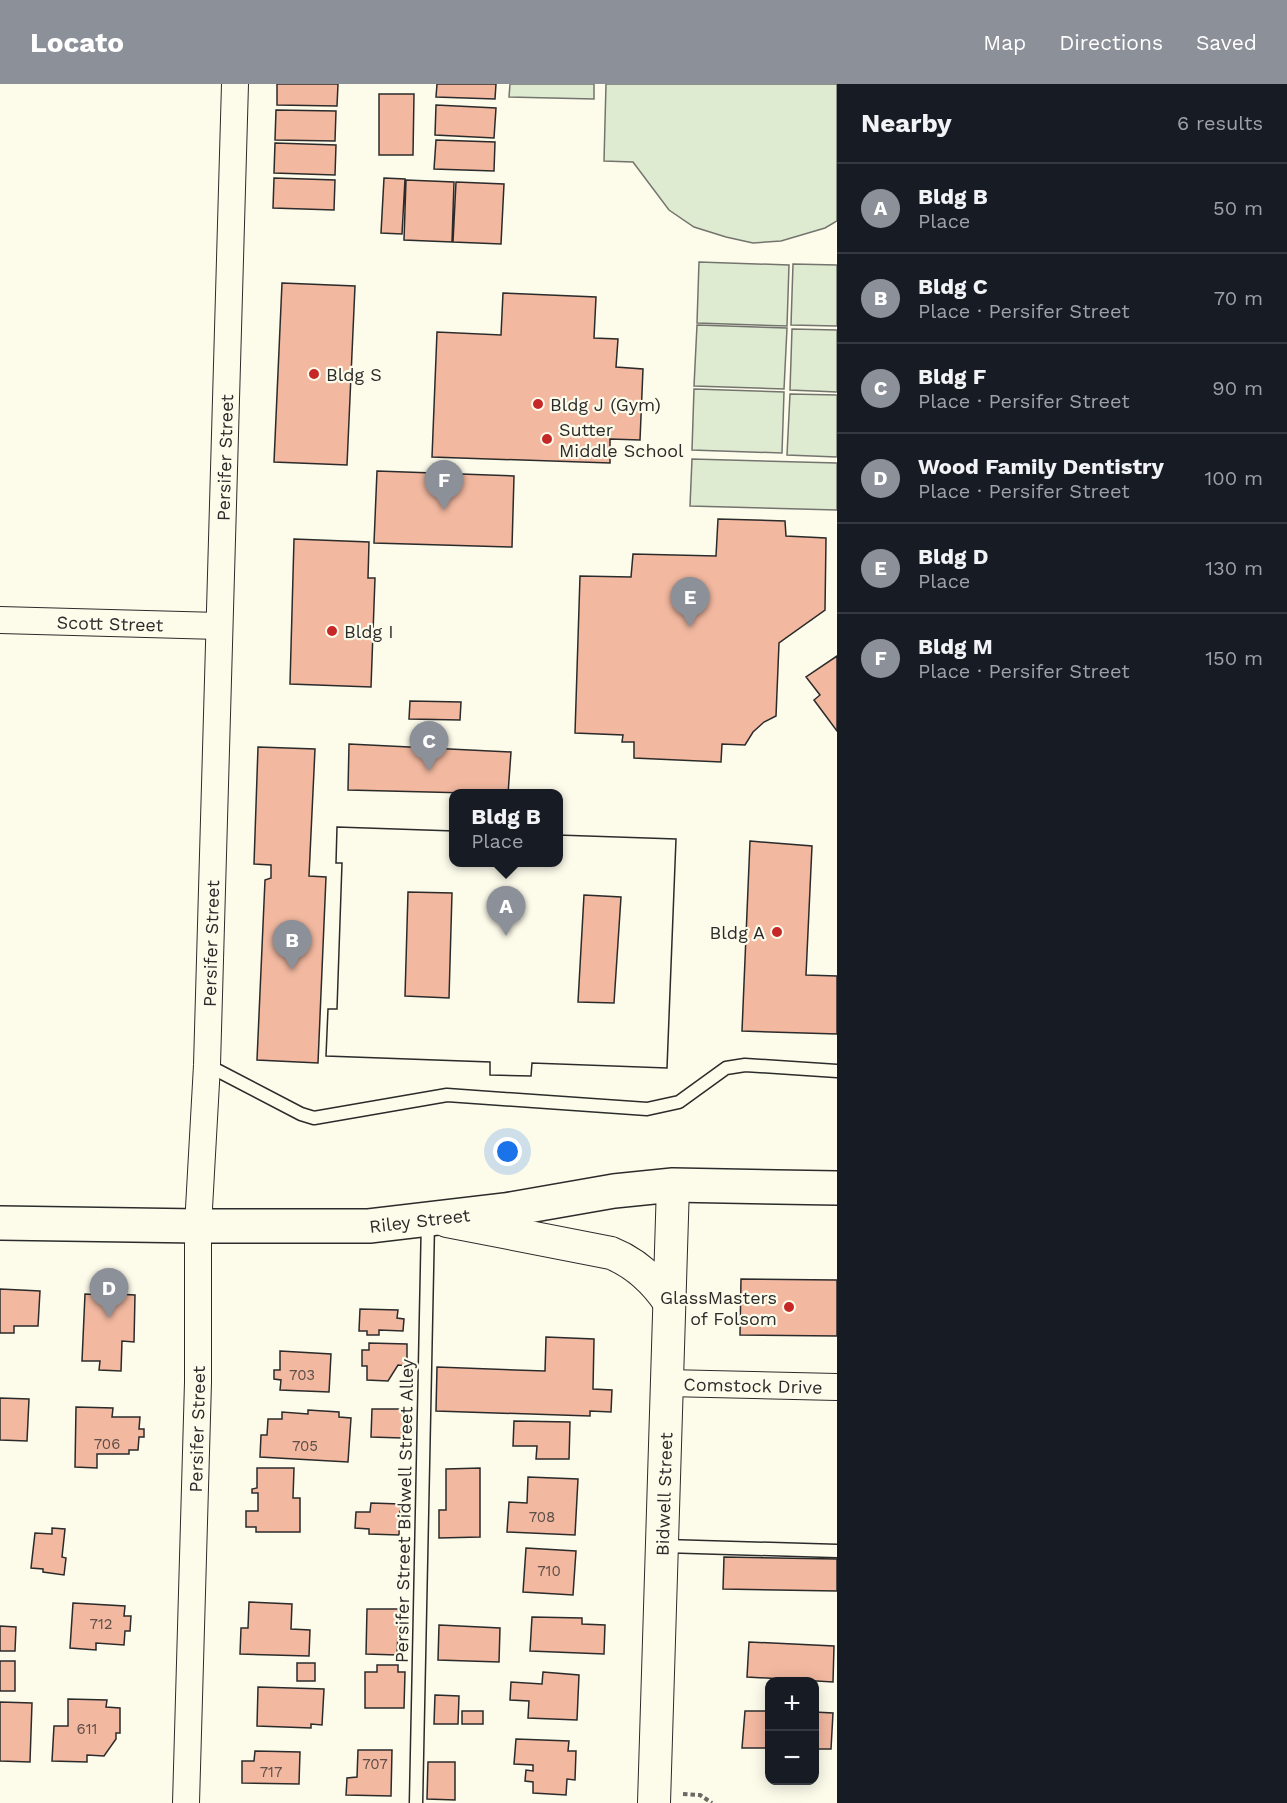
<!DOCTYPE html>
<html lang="en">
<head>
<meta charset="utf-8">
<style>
  :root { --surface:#171b24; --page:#242831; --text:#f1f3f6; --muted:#9ea1a6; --line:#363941; --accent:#8c9099 }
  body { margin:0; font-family:"Work Sans",sans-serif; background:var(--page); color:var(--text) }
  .controls { position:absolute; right:18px; bottom:18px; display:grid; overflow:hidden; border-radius:12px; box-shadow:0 3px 15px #0003 }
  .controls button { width:54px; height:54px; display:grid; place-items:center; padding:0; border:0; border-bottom:2px solid var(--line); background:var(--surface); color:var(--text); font:30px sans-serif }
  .you { position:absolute; left:508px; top:1068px; width:21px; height:21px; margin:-15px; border:4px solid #fff; border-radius:50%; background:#1a73e8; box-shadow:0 0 0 9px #1a73e833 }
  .badge { display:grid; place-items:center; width:39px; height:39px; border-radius:50%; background:var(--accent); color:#fff; font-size:20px; font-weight:700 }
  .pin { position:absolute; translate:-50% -50px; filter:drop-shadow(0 2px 3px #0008) }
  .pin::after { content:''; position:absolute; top:32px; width:21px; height:18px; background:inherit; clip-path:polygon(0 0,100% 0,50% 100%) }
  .popup { position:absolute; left:449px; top:705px; width:114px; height:78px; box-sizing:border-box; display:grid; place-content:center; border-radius:12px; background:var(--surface); filter:drop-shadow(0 2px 4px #0005); font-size:20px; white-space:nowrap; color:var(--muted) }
  .popup b { font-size:22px; color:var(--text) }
  .popup::after { content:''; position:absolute; left:50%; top:100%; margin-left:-12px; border:12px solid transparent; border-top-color:var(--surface) }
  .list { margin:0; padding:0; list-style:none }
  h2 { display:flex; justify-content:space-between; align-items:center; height:78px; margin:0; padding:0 24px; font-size:26px }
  h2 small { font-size:20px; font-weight:400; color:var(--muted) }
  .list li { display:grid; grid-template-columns:39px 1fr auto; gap:18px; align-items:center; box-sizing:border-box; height:90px; padding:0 24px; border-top:2px solid var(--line) }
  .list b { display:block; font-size:22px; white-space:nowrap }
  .list p { margin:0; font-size:20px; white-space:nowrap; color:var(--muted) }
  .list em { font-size:20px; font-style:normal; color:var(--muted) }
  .map { position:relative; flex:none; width:837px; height:1719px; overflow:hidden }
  header { display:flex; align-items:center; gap:36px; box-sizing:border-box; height:84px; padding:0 30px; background:var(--accent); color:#fff }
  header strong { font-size:28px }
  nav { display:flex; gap:33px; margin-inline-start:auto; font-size:21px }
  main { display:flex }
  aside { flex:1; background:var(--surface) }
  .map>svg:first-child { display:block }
  .green { fill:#deebd1; stroke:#74746e; stroke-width:1.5 }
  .building { fill:#f2b8a0; stroke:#2b2b2b; stroke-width:1.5; fill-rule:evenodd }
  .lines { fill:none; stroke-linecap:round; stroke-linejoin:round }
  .service-casing { stroke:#2b2b2b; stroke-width:15 }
  .minor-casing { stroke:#2b2b2b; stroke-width:28 }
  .tertiary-casing { stroke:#2b2b2b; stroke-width:34 }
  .primary-casing { stroke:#2b2b2b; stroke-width:36 }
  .path { stroke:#6a6964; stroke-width:4; stroke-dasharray:4.5 3; stroke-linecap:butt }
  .service { stroke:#fdfbea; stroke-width:12 }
  .minor { stroke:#fdfbea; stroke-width:26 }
  .tertiary { stroke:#fdfbea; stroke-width:32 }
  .primary { stroke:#fdfbea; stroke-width:33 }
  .poi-dot { fill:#c62828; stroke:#fdfbea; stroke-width:2 }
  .labels { text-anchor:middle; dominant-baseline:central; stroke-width:4.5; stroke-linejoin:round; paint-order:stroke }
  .number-label { font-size:15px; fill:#5d4e48 }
  .poi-label { font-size:18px; fill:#2b2b2b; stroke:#fdfbea; text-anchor:start }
  .street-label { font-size:18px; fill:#2b2b2b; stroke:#fdfbea }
</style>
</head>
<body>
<header>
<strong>Locato</strong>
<nav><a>Map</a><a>Directions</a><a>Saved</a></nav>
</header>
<main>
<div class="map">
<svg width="837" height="1719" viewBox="0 0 837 1719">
  <rect width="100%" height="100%" fill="#fdfbea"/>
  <!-- green -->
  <path class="green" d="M510,0h84v15l-85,-2z
    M606,0h231v137l-12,7 -44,13 -28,2 -27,-6 -32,-10 -25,-17 -36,-48 -29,-1z
    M699,178l90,3 -2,61 -90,-3z
    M793,180l44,1v61l-46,-1z
    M697,241l90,3 -3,61 -90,-3z
    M792,245l45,1v62l-47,-2z
    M694,305l90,3 -2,61 -90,-3z
    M790,310l47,1v62l-50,-2z
    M692,375l145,4v47l-147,-4z"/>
  <!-- building -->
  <path class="building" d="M277,0h61l-1,22 -60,-1z
    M437,0h59l-1,15 -59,-2z
    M379,10h35l-1,61h-34z
    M436,21l60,3 -2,30 -59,-3z
    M276,26l60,1 -1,30 -60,-1z
    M436,56l59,2 -1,29 -60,-2z
    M275,59l61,2 -1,30 -61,-2z
    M274,94l61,2 -1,30 -61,-2z
    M384,94l21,1 -3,55 -21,-1z
    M406,96l48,2 -2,60 -48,-2z
    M456,98l48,2 -3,60 -48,-2z
    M282,199l73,3 -8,179 -73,-3z
    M503,209l93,4 -2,41 24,1 -2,28 27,2 -3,71 -30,-1v24l-178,-6 5,-125 64,3z
    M377,387l137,5 -2,71 -138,-4z
    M718,435l67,2 1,15 40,2 -1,72 -46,33 -3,73 -12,6 -11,10 -8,13 -23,-1 -1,18 -87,-4v-16h-12l1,-7 -48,-2 5,-157 51,1 2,-23 83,2z
    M294,455l75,3 -1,36h7l-4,109 -81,-3z
    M837,572v75l-23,-31 6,-5 -14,-18z
    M410,617l51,1 -1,18 -51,-1z
    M349,660l162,8 -3,42 -160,-4z
    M258,663l57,2 -6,127 17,1 -8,186 -61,-3 8,-180 6,-2v-13l-17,-1z
    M337,743l117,4v31h104v-27l118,4 -9,229 -135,-5 -1,13 -41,-1v-13l-164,-6 2,-47h9l5,-146h-6zM408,808l44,1 -3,105 -44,-2zM584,811l37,2 -7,106 -36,-1z
    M337,743l117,4v31h104v-27l118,4 -9,229 -135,-5 -1,13 -41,-1v-13l-164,-6 2,-47h9l5,-146h-6z
    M750,757l62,5 -6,129 31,1v58l-95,-3z
    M741,1195l96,1v56l-97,-1z
    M0,1205l40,2 -2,35h-24v7h-14z
    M105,1206l11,1v3l19,1 -1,47 -12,-1 -1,30 -22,-1 1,-9h-18l3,-67 20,1z
    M360,1225l38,1 -1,8 7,1 -1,12 -24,-1v5h-12v-4h-8z
    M546,1253l48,2 -1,50 19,1 -1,22 -21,-1v5l-154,-5 1,-44 108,4z
    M369,1259l38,1v22l-9,-1 -10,16 -21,-1v-14h-5v-16h7z
    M280,1267l51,3 -2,38 -49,-2 1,-10 -7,-1v-9h6z
    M0,1314l29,1 -2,42 -27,-1z
    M76,1323l37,1 -1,9h28l-1,12h5v8h-5l-1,13h-9v4h-32v14l-22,-1z
    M372,1325h38l-1,24h-7v5l-31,-1z
    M308,1326l31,2v5l12,1 -3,44 -88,-5 1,-22h6l1,-16h14v-7l26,2z
    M514,1337l56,1 -1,37h-33l1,-13h-24z
    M257,1384h37l-1,30h7v34h-44v-5h-10v-16h12v-18h-6v-4l5,-1z
    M480,1384v69l-41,1v-28h7v-41z
    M528,1393l50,2 -3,56 -68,-3 2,-30 18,1z
    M371,1419l29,1 -1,31 -30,-1v-5l-14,-1 1,-16h14z
    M52,1444l13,1 -3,28 4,1 -2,17 -21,-3v-3l-12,-1 4,-35 17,1z
    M526,1464l50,3 -3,44 -50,-3z
    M724,1473l113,2v32l-114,-2z
    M249,1518l43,2 -1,25 19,1 -1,26 -69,-2 1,-26h7z
    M73,1519l52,3 -1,10h7l-1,15h-5l-1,14 -28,-2v7l-26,-2z
    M367,1525h32l-2,46 -31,-1z
    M532,1533l50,1v6l23,1 -1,29 -74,-3z
    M439,1541l61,3 -1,34 -61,-2z
    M0,1542l16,1 -1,24h-15z
    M749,1558l85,4 -1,36 -86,-5z
    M0,1577h15v30h-15z
    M297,1579h18v18h-18z
    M377,1581h21v7h7l-1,36h-39v-36h12z
    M543,1588l36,3 -2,45 -49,-2 1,-17 -19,-1 1,-18 31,2z
    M258,1603l66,2 -2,36 -11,-1v4l-54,-2z
    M435,1611l24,1 -1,28h-24z
    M68,1615l39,1 -1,7 14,1v25h-4v6l-12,17 -17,-1v7l-35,-1 2,-35h14z
    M0,1618l32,1 -2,59 -30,-1z
    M462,1627h21v13h-21z
    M745,1627h25v37h-28z
    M814,1628l19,1 -2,36h-17z
    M516,1655l53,2 -1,10h8l-1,29 -8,-1 -1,16 -33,-2v-11l-8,-1 1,-11 7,1v-6l-19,-1z
    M358,1666h34l-1,46 -45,-1 1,-17 10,-1z
    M255,1667l45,1 -1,32 -57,-1v-22h12z
    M428,1678h27v38l-28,-1z"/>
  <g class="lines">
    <!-- service casing -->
    <g class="service-casing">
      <path id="service" d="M207,981l94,49 13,4 133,-23 200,14 32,-7 47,-34 19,-3 92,6
        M664,1462l173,5
        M416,1719l12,-582"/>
    </g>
    <!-- minor casing -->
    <g class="minor-casing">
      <g id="minor">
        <path id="s1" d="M0,536l219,6"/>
        <path id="s2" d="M667,1299l170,4"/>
        <path id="s3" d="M186,1719l12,-421v-156l9,-161 28,-981"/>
      </g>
    </g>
    <!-- tertiary casing -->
    <g class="tertiary-casing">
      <g id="tertiary">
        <path d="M447,1137l164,32c25,10 43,27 58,49"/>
        <path id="s4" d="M654,1719l19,-618"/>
      </g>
    </g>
    <!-- primary casing -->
    <g class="primary-casing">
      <g id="primary">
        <path id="s5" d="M0,1139l198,3h171l136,-16 109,-19 59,-6 164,3"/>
      </g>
    </g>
    <!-- path -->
    <path class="path" d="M683,1710l17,1 12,8"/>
    <!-- service -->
    <use href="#service" class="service"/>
    <!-- minor -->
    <use href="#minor" class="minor"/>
    <!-- tertiary -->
    <use href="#tertiary" class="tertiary"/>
    <!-- primary -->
    <use href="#primary" class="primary"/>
  </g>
  <!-- markers -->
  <g class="poi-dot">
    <circle cx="314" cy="290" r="6"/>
    <circle cx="538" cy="320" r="6"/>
    <circle cx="547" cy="355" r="6"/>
    <circle cx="332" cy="547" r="6"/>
    <circle cx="777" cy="848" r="6"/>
    <circle cx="789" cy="1223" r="6"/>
  </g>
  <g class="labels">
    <!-- number labels -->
    <g class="number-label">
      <text x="302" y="1291">703</text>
      <text x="107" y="1360">706</text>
      <text x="305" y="1362">705</text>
      <text x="542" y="1433">708</text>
      <text x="549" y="1487">710</text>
      <text x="101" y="1540">712</text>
      <text x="87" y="1645">611</text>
      <text x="375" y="1680">707</text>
      <text x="271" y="1688">717</text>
    </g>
    <!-- poi labels -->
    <g class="poi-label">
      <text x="326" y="290">Bldg S</text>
      <text x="550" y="320">Bldg J (Gym)</text>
      <text x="559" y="345">Sutter<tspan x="559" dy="21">Middle School</tspan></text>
      <text x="344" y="547">Bldg I</text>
      <text x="765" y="848" text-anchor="end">Bldg A</text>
      <text x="777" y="1213" text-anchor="end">GlassMasters<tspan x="777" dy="21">of Folsom</tspan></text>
    </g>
    <!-- street labels -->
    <g class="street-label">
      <text stroke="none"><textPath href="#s3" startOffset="1346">Persifer Street</textPath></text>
      <text stroke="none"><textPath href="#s1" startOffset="110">Scott Street</textPath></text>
      <text stroke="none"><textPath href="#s3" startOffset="860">Persifer Street</textPath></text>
      <text stroke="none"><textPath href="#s5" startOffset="420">Riley Street</textPath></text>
      <text stroke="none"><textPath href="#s2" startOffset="86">Comstock Drive</textPath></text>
      <text stroke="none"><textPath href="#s3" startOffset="374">Persifer Street</textPath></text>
      <text stroke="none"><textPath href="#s4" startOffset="309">Bidwell Street</textPath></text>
      <text transform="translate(404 1427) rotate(-89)">Persifer Street Bidwell Street Alley</text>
    </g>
  </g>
</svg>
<div class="controls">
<button>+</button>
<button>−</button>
</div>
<div class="you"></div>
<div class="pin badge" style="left:506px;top:852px">A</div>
<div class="popup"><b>Bldg B</b>Place</div>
<div class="pin badge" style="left:292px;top:886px">B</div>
<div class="pin badge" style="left:429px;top:687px">C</div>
<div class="pin badge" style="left:109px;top:1234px">D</div>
<div class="pin badge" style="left:690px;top:543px">E</div>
<div class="pin badge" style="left:444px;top:426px">F</div>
</div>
<aside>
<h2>Nearby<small>6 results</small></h2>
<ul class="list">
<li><span class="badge">A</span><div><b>Bldg B</b><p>Place</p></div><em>50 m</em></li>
<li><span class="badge">B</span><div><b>Bldg C</b><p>Place · Persifer Street</p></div><em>70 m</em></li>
<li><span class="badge">C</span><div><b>Bldg F</b><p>Place · Persifer Street</p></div><em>90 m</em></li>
<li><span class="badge">D</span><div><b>Wood Family Dentistry</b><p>Place · Persifer Street</p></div><em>100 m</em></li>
<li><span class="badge">E</span><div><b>Bldg D</b><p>Place</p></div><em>130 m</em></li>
<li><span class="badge">F</span><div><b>Bldg M</b><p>Place · Persifer Street</p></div><em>150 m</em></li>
</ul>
</aside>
</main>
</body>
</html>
